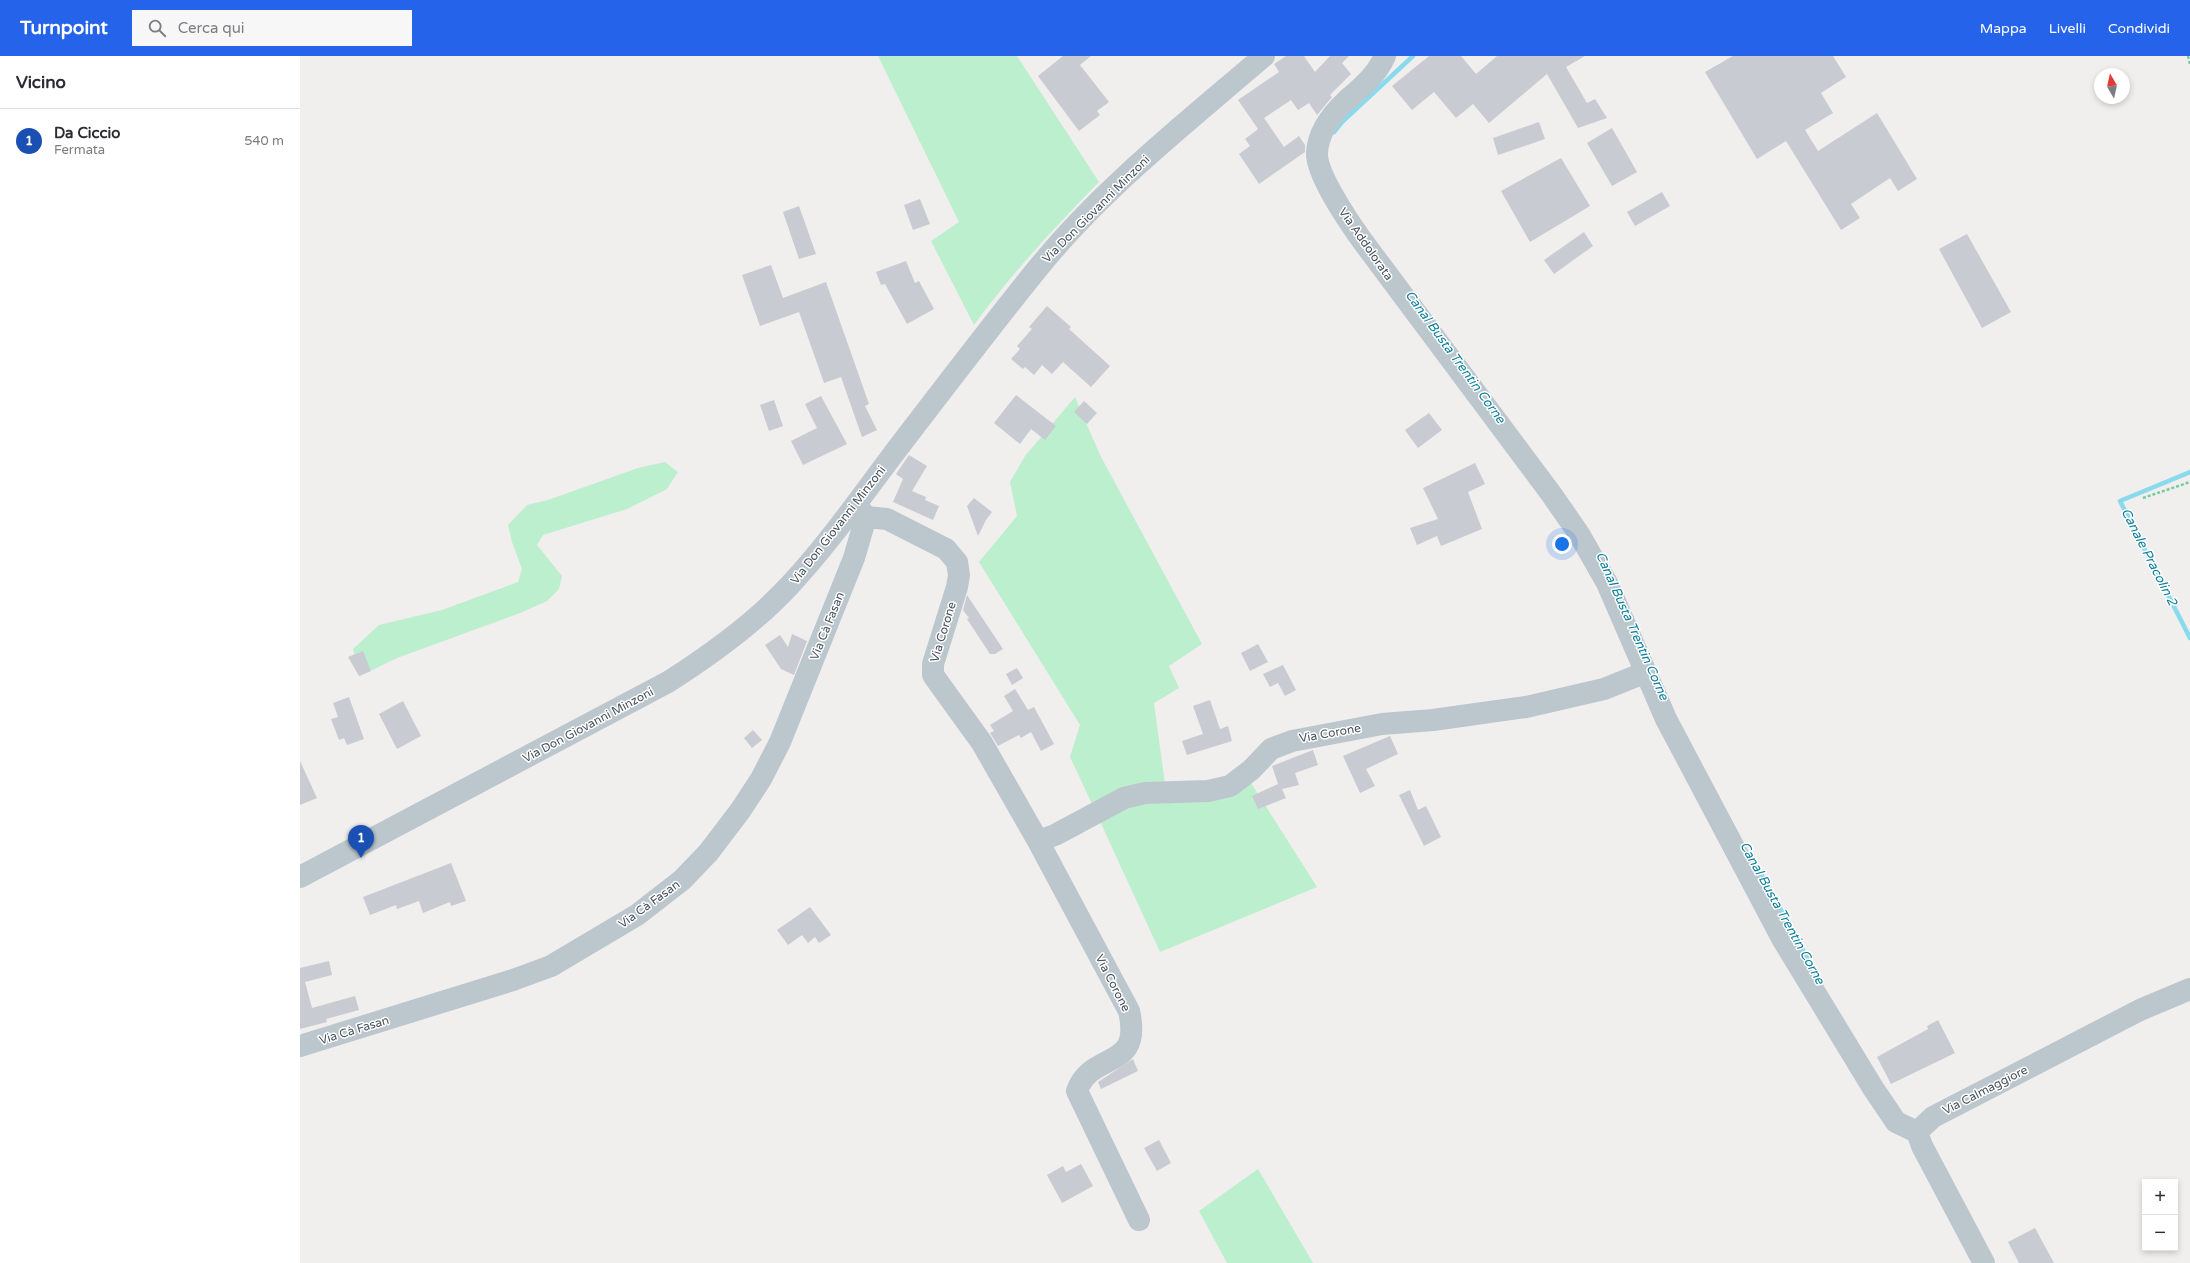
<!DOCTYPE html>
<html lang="it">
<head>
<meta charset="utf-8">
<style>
  :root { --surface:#fff; --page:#f7f7f7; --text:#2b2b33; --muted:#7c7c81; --line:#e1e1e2; --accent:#2563eb }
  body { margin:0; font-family:"Varela Round",sans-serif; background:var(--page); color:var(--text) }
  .controls { position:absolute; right:12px; bottom:12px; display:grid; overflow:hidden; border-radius:0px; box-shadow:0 2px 6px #0003 }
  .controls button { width:36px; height:36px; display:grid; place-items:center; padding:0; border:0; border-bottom:1px solid var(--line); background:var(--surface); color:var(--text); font:20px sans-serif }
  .compass { position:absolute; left:1794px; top:12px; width:36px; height:36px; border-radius:50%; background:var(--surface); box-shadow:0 2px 6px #0003; rotate:351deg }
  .you { position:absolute; left:1262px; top:488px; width:14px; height:14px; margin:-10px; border:3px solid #fff; border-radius:50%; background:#1a73e8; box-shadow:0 0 0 6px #1a73e833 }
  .badge { display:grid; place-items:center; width:26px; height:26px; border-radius:50%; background:var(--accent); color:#fff; font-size:13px; font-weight:700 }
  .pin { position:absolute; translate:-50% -33px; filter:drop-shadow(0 1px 2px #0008) }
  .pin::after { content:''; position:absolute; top:21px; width:14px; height:12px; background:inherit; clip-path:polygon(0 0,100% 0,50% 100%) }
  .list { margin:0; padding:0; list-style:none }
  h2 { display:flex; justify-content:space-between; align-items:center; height:52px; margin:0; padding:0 16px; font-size:17px }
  h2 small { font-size:13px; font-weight:400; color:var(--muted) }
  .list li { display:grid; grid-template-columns:26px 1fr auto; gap:12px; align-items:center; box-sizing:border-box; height:64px; padding:0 16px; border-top:1px solid var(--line) }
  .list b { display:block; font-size:15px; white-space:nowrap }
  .list p { margin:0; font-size:13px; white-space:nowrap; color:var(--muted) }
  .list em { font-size:13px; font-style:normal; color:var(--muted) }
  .icon { flex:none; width:22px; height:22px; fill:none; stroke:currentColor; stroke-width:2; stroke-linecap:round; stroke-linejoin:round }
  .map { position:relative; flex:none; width:1890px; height:1207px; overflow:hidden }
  header { display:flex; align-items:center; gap:24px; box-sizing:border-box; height:56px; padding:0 20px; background:var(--accent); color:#fff }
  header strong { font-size:19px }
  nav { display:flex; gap:22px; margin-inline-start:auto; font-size:14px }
  .search { width:280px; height:36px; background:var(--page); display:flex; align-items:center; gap:10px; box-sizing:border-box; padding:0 14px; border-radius:0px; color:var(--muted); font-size:15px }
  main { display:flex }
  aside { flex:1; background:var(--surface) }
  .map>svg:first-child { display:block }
  .green { fill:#bcefce }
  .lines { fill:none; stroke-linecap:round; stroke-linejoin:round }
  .stream { stroke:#89daec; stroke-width:4.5 }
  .building { fill:#c8cbd1 }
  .path { stroke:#74cd9f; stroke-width:2.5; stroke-dasharray:3 2; stroke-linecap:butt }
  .minor { stroke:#bcc6cd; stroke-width:22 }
  .labels { text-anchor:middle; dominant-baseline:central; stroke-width:3; stroke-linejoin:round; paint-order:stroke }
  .street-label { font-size:12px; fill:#46525c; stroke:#fff }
  .water-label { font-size:13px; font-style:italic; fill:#0c809b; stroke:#fff }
</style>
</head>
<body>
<header>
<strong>Turnpoint</strong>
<div class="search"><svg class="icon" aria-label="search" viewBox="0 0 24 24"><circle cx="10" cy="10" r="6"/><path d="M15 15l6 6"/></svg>Cerca qui</div>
<nav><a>Mappa</a><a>Livelli</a><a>Condividi</a></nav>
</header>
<main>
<aside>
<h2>Vicino<small></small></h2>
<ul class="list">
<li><span class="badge" style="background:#1a4fb4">1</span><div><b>Da Ciccio</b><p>Fermata</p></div><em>540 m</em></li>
</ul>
</aside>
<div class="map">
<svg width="1890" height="1207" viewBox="0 0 1890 1207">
  <rect width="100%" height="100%" fill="#f1eeee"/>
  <!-- green -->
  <path class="green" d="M578,0h139l82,126c-44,45 -88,92 -125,143l-43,-84 28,-19z
    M775,341l25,58 102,189 -33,22 10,22 -25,15 11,81 -72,22 -23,-49 10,-32 -101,-163 38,-46 -7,-34 15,-26z
    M365,406l13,10 -11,17 -40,20 -84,26 -6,10 25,31 -3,13 -12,12 -27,12 -123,45 -37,18 -7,-27 26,-24 63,-15 76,-28 4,-13 -10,-27 -4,-17 19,-20 21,-5 90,-32z
    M951,727l66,104 -157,65 -62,-135 35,-15z
    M958,1113l55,94h-86l-28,-52z"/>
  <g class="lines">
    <!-- stream -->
    <path class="stream" d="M1034,76l8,-10 71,-66
      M1890,416l-70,29 70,137
      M1454,805l60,109"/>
  </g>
  <!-- building -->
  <path class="building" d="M763,0h28l-11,9 29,37 -12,9 3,4 -21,16 -41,-55z
    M986,0h18l11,16 15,-16h19l-7,7 9,11 -21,21 2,2 -15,18 -8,-12 -11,7 -7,-10 -27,18 20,29 15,-11 6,9v7l-46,32 -20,-30 11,-8 -5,-7 13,-10 -20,-29 41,-28 -5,-8z
    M1129,0h32l15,18 21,-18h88l-19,11 21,36 8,-4 12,19 -29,10 -31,-54 -58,49 -16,-19 -17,14 -22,-26 -22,18 -20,-24z
    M1433,0h100l13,21 -25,16 12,20 -28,17 13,21 59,-38 40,66 -19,12 -8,-13 -39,26 9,14 -19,12 -55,-89 -29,18 -52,-87z
    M1239,66l6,17 -47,16 -5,-17z
    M1312,72l25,44 -25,14 -25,-43z
    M1261,102l29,48 -60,36 -29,-51z
    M1362,136l8,14 -35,20 -8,-14z
    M620,143l10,25 -17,6 -9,-25z
    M499,150l17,48 -17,5 -16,-47z
    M1284,176l9,14 -39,28 -10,-14z
    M1667,178l44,78 -29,16 -43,-79z
    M606,205l9,22 4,-2 15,28 -27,15 -22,-40 -4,1 -5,-13z
    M471,209l12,33 43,-16 43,122 -4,2 12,24 -15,7 -21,-60 -17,6 -25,-71 -39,14 -18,-51z
    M747,250l24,21 -2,2 41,37 -19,21 -28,-25 -11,12 -10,-9 -8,10 -9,-8 -2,2 -12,-10 9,-10 -3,-3 15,-17 -3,-2z
    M716,339l40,31 -11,14 -14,-11 -11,15 -26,-21z
    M521,340l26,48 -44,21 -12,-24 26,-13 -12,-24z
    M474,344l9,26 -14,5 -9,-26z
    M784,345l13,12 -10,11 -13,-12z
    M1129,357l13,17 -24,18 -13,-18z
    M609,399l18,11 -15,25 14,6 -1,3 14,6 -6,14 -40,-18 10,-23 -7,-5z
    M1175,407l10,21 -17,8 14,37 -41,17 -4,-10 -20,9 -7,-17 28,-9 -15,-31z
    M674,442l18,14 -6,8 -8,16 -11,-30z
    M667,539l36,54 -8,5h-5l-23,-35 2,-1 -6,-8z
    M492,578l15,7 -13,34 -13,-6 -16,-24 15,-10 8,12z
    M958,588l10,18 -18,9 -9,-18z
    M63,595l8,20 -12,5 -11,-19z
    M983,609l13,25 -11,6 -7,-13 -8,4 -7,-13z
    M717,612l6,10 -11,7 -6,-11z
    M715,633l13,21 6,-3 20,37 -13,7 -10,-19 -10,6 -2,-3 -21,11 -8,-13 4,-2 -4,-6 23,-14 -9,-15z
    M49,641l15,42 -17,6 -3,-7 -5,2 -8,-21 7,-2 -5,-14z
    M910,644l10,29 8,-3 4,15 -45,14 -5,-14 21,-7 -10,-28z
    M103,645l18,35 -24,13 -18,-35z
    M453,674l9,10 -10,8 -8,-10z
    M1090,680l8,18 -32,15 9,17 -15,7 -17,-37z
    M1013,694l5,15 -23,8 4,12 -17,4 4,9 -28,11 -6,-13 26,-12 -6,-18z
    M0,705l17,37 -17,7z
    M1110,734l8,20 8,-4 15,31 -17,9 -25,-51z
    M151,807l15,38 -15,5 -1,-4 -27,11 -4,-12 -22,8 -1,-4 -26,10 -7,-18z
    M510,851l21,28 -12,8 -4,-6 -7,6 -6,-8 -14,10 -11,-15z
    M29,905l3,14 -27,7 7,26 43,-12 4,14 -33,9 1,3 -27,7v-61z
    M1638,964l17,33 -64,31 -14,-27 51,-28 -1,-3z
    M833,1003l5,12 -37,18 -3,-7z
    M859,1084l12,23 -14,8 -13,-23z
    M781,1108l12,22 -31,17 -15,-28 16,-9 3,6z
    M1735,1172l19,35h-35l-11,-21z"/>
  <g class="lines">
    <!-- path -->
    <path class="path" d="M1888,0l2,8
      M1843,442l47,-16"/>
    <!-- minor -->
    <path class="minor" d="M1085,0c-9,20 -23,31 -39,45 -15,14 -28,32 -29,52 -1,21 32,69 44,86l191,256 27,39 28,49 59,136 117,221 90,148 23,34 21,10
      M556,448l10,13 21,2 59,30 11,13 2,13 -2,12 -24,77v11l49,68 56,98 17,-6 69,-37 21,-5 63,-2 22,-5 21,-16 20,-21 21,-8 90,-17 51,-4 93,-13 78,-18 40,-16
      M738,785l91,170c14,61 -38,39 -52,80l62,129
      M0,821l368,-195c44,-28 87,-59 122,-97 41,-44 75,-94 111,-141 45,-59 90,-118 137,-176 65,-80 148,-145 226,-212
      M0,990l213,-66 38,-14 86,-51 45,-35 26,-27 32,-42 21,-32 19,-37 74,-184 12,-41
      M1684,1207l-62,-117 -5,-14 16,-15 207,-107 50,-21"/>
  </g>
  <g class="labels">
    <!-- street labels -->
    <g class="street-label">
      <text transform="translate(796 153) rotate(-45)">Via Don Giovanni Minzoni</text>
      <text transform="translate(1066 188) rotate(55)">Via Addolorata</text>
      <text transform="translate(538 469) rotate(-52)">Via Don Giovanni Minzoni</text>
      <text transform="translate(527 570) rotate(-68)">Via Cà Fasan</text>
      <text transform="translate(643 576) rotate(-73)">Via Corone</text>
      <text transform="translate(288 669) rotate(-28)">Via Don Giovanni Minzoni</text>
      <text transform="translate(1030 677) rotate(-10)">Via Corone</text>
      <text transform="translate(349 848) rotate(-36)">Via Cà Fasan</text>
      <text transform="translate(813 927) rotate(63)">Via Corone</text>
      <text transform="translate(54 974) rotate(-17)">Via Cà Fasan</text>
      <text transform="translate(1685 1034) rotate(-27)">Via Calmaggiore</text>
    </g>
    <!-- water labels -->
    <g class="water-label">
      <text transform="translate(1155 301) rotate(54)">Canal Busta Trentin Corne</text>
      <text transform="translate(1849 501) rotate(63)">Canale Pracolin 2</text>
      <text transform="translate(1332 570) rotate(66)">Canal Busta Trentin Corne</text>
      <text transform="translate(1482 857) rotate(61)">Canal Busta Trentin Corne</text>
    </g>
  </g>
</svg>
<div class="controls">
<button>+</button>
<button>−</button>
</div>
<svg class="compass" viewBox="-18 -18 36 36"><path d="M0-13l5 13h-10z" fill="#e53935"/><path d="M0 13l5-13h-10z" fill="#7c7c81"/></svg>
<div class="you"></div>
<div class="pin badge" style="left:61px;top:802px;background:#1a4fb4">1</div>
</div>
</main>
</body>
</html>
